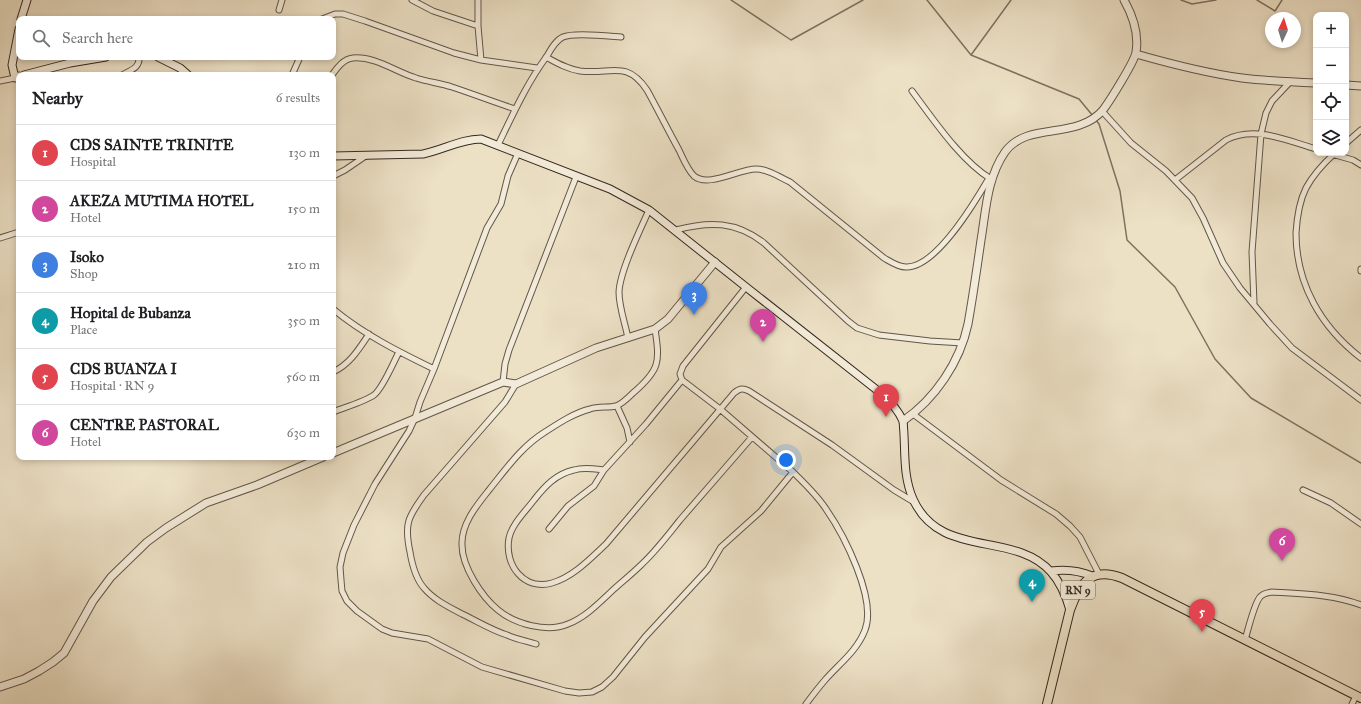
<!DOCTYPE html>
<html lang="en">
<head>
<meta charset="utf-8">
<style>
  :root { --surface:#fff; --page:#f2f2f2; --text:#202124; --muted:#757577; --line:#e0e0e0; --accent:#db2777 }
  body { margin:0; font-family:"IM FELL Great Primer",serif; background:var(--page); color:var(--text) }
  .controls { position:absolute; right:12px; top:12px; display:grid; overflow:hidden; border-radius:8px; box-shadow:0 2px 6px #0003 }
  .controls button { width:36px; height:36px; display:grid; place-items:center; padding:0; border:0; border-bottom:1px solid var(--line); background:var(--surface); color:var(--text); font:20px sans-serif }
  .compass { position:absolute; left:1265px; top:12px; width:36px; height:36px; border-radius:50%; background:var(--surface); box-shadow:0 2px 6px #0003; rotate:4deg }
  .you { position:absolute; left:786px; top:460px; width:14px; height:14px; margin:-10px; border:3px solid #fff; border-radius:50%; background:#1a73e8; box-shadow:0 0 0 6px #1a73e833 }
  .badge { display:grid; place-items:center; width:26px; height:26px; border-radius:50%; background:var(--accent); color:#fff; font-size:13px; font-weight:700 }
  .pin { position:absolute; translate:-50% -33px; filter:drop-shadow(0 1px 2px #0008) }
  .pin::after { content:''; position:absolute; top:21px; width:14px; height:12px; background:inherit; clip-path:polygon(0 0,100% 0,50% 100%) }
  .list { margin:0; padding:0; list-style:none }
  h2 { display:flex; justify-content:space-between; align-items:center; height:52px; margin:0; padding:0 16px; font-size:17px }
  h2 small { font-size:13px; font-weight:400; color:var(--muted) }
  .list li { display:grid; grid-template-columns:26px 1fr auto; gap:12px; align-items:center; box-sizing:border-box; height:56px; padding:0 16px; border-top:1px solid var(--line) }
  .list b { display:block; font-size:15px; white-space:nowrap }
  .list p { margin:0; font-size:13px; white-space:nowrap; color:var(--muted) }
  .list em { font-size:13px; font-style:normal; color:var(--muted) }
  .icon { flex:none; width:22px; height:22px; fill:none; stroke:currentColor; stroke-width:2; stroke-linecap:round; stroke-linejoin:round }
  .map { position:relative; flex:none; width:1361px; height:704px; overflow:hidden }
  .search { position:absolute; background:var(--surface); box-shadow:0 2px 6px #0003; left:16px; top:16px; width:320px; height:44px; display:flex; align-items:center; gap:10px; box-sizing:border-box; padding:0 14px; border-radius:8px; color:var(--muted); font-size:15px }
  .panel { position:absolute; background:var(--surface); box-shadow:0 2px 6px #0003; left:16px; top:72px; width:320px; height:388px; border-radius:8px }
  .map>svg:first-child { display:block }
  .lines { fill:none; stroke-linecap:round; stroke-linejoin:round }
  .stream { stroke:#7d7160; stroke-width:1.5 }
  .minor-casing { stroke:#625648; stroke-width:7 }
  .tertiary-casing { stroke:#625648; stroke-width:9 }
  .secondary-casing { stroke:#34281e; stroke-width:9 }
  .primary-casing { stroke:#34281e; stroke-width:10 }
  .minor { stroke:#f3ebd9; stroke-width:5 }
  .tertiary { stroke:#f3ebd9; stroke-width:7 }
  .secondary { stroke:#f3ebd9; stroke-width:7 }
  .primary { stroke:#ece0c5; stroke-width:8 }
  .labels { text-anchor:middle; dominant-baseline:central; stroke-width:3; stroke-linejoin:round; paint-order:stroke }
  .shield { fill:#f3ebd9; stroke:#6d6256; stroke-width:1 }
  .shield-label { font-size:11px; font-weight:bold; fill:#34281e }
</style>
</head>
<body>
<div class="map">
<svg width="1361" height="704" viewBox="0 0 1361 704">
  <rect width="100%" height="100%" fill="#ece0c5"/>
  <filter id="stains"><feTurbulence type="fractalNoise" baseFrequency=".005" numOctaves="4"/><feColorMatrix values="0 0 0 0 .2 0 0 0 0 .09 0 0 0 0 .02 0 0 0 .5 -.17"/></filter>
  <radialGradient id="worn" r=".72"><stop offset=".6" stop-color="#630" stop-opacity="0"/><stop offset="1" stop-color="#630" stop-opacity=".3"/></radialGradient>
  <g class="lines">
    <!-- stream -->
    <path class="stream" d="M731,0l60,40 72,-40
      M927,0l44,55 40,-55
      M1181,0l11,4 24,-4
      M1257,0l18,11 7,-11
      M971,55l108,44 14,17
      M1095,119l4,5 21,67 7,49 48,47 40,72 36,39 110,65"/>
    <!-- minor casing -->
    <g class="minor-casing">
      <path id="minor" d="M412,0l21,11 45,15
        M478,0v26l3,34
        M279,10l3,-10
        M322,19l13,-5h8l22,7 89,32 27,7 56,8
        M546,57c11,6 21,12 34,14 31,4 46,-12 67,19 11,20 21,40 32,60 4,8 8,19 15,26 14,12 45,-7 62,-7 12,0 23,8 34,13l94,76c7,4 14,9 22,9 30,1 69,-65 83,-89
        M122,75c9,-5 18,-7 17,-18
        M292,75l8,-18
        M332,75c5,-7 11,-16 21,-17 22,-2 43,14 63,20 12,4 24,5 36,9 21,7 42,15 63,22
        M0,81l15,-3
        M912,91c21,28 49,70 79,88
        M1102,111l29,32 35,28 26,27 11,20 20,45 17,25 30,36 22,24 69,52
        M1346,143l15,-13
        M498,145c15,-31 29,-62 49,-89 4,-7 9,-16 16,-19 11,-5 45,-1 58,0
        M518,153l-10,23 -7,28 -14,24 -53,141 -14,33 -5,16 -6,13 -34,53 -21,41 -11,28 -3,14 1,13 1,11 5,10 10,10 25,18 10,4 36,6 54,28 83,24 14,2 13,-1 10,-5 11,-10 32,-40 63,-68 13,-22 40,-36 32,-39 -73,-63 -38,-29 -2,-6 3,-8 63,-79
        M1328,153l25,7 8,5
        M1335,153c-11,10 -22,22 -29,35 -7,14 -9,29 -10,45 0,51 25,94 65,125
        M333,176l12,-6 22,-15
        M1175,180l51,-40c29,-15 62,1 90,9
        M676,230c33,-9 60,-9 88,13l84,78 9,7 22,7 51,6 33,2
        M0,238l19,-6
        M1361,269v2
        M1254,303l-2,-51 9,-118 5,-21 6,-12 17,-18
        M333,309c30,25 66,43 101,60
        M655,329c5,33 5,41 -22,64 -4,4 -11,11 -17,13 -8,2 -17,0 -26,3 -16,4 -31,14 -45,23 -23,14 -39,37 -56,58 -12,15 -28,34 -27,55 0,22 20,52 36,65 17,14 49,23 70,14 18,-7 32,-22 46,-35 9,-8 19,-16 28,-25 14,-13 26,-29 38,-44 24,-28 48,-55 72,-83
        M628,338c-3,-15 -9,-31 -9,-46 1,-21 21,-62 30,-82
        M333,372c17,-8 26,-23 36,-38
        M503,382l2,-18 4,-14 67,-173
        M516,384l-11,18 -81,93c-16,22 -20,29 -14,57 2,12 6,27 14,36 10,12 25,19 38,26 15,7 29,16 45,21 9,4 19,6 29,9
        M617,406l10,22 3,14
        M333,412c10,-4 33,-11 41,-17 9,-7 19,-32 25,-43
        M913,414l88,66 55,34 14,12 10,11 19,37
        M604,470l42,-46 36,-44
        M793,472c11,11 24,23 33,37 18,26 51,90 39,121 -8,21 -26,34 -40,50 -7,8 -13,16 -19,24
        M1303,490l28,13 30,21
        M549,529l19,-23 26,-20 10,-16c-9,-1 -20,-3 -30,0 -18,4 -29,16 -40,30 -9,12 -22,24 -25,38 -5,27 15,53 43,45 21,-6 38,-24 54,-39l128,-151c6,-5 9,-5 15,-2l83,54 62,45 20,12
        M1245,640c3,-10 9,-36 15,-43 3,-4 7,-4 12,-5 30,2 60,2 89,13
        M1352,704l4,-8"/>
    </g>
    <!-- tertiary casing -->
    <g class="tertiary-casing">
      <path id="tertiary" d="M1136,54c35,10 70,19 106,24 25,3 49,4 74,5
        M1346,85l15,1
        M903,421c32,-22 57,-59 65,-97 5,-28 9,-56 13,-84 5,-30 6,-62 24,-88 17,-24 51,-18 75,-27 9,-3 17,-8 23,-15 6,-8 32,-49 33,-58 3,-18 -3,-36 -12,-52
        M333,453l170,-71 13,2 80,-36 59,-19 13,-10 47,-57
        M0,687l24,-8 15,-8 14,-9 11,-9 29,-52 18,-24 36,-35 19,-14 40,-25 51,-18 66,-28"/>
    </g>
    <!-- secondary casing -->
    <g class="secondary-casing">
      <path id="secondary" d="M21,19l6,-19
        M19,29l-7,36 3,13 4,-2
        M158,57l22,11 8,7
        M24,75l46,-12 36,-6
        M333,156l90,-2c20,-4 38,-15 58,-15l129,50 39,21 97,77 136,107c9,8 16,16 21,27 3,27 -1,53 10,78 27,61 101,31 138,73 10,11 15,24 19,38
        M1051,571c15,-2 27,-1 41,5"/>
    </g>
    <!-- primary casing -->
    <g class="primary-casing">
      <path id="primary" d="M1047,704l23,-94c10,-27 21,-44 52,-32l239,120"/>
    </g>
    <!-- minor -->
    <use href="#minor" class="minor"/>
    <!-- tertiary -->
    <use href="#tertiary" class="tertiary"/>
    <!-- secondary -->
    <use href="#secondary" class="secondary"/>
    <!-- primary -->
    <use href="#primary" class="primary"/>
  </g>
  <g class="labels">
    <!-- shield labels -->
    <rect class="shield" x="1061" y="581" width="34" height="18" rx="3"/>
    <g class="shield-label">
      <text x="1078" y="590">RN 9</text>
    </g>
  </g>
  <rect width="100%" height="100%" filter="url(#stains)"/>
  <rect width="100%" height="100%" fill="url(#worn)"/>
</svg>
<div class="controls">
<button>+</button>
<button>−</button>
<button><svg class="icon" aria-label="locate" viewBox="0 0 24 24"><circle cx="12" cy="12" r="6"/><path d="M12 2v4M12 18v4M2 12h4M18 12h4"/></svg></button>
<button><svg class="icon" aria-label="layers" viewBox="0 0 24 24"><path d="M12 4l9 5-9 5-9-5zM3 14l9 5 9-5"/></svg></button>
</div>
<svg class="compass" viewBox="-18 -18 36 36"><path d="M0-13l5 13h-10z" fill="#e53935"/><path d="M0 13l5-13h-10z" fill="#757577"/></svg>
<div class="you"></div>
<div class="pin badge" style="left:886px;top:417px;background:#e0444e">1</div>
<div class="pin badge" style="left:763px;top:342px;background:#d1479c">2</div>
<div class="pin badge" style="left:694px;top:315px;background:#3f7fe0">3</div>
<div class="pin badge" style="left:1032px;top:602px;background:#0f9aa8">4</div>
<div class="pin badge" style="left:1202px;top:632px;background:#e0444e">5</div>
<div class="pin badge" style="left:1282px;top:561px;background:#d1479c">6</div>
<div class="search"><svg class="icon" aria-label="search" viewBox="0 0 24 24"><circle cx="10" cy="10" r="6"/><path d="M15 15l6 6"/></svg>Search here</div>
<section class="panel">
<h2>Nearby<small>6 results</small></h2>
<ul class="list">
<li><span class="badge" style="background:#e0444e">1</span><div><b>CDS SAINTE TRINITE</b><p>Hospital</p></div><em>130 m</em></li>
<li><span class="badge" style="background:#d1479c">2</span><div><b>AKEZA MUTIMA HOTEL</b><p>Hotel</p></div><em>150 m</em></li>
<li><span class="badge" style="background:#3f7fe0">3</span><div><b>Isoko</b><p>Shop</p></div><em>210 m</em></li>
<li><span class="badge" style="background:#0f9aa8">4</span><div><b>Hopital de Bubanza</b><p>Place</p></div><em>350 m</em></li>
<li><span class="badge" style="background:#e0444e">5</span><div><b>CDS BUANZA I</b><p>Hospital · RN 9</p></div><em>560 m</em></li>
<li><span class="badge" style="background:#d1479c">6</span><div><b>CENTRE PASTORAL</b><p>Hotel</p></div><em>630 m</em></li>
</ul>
</section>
</div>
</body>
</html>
